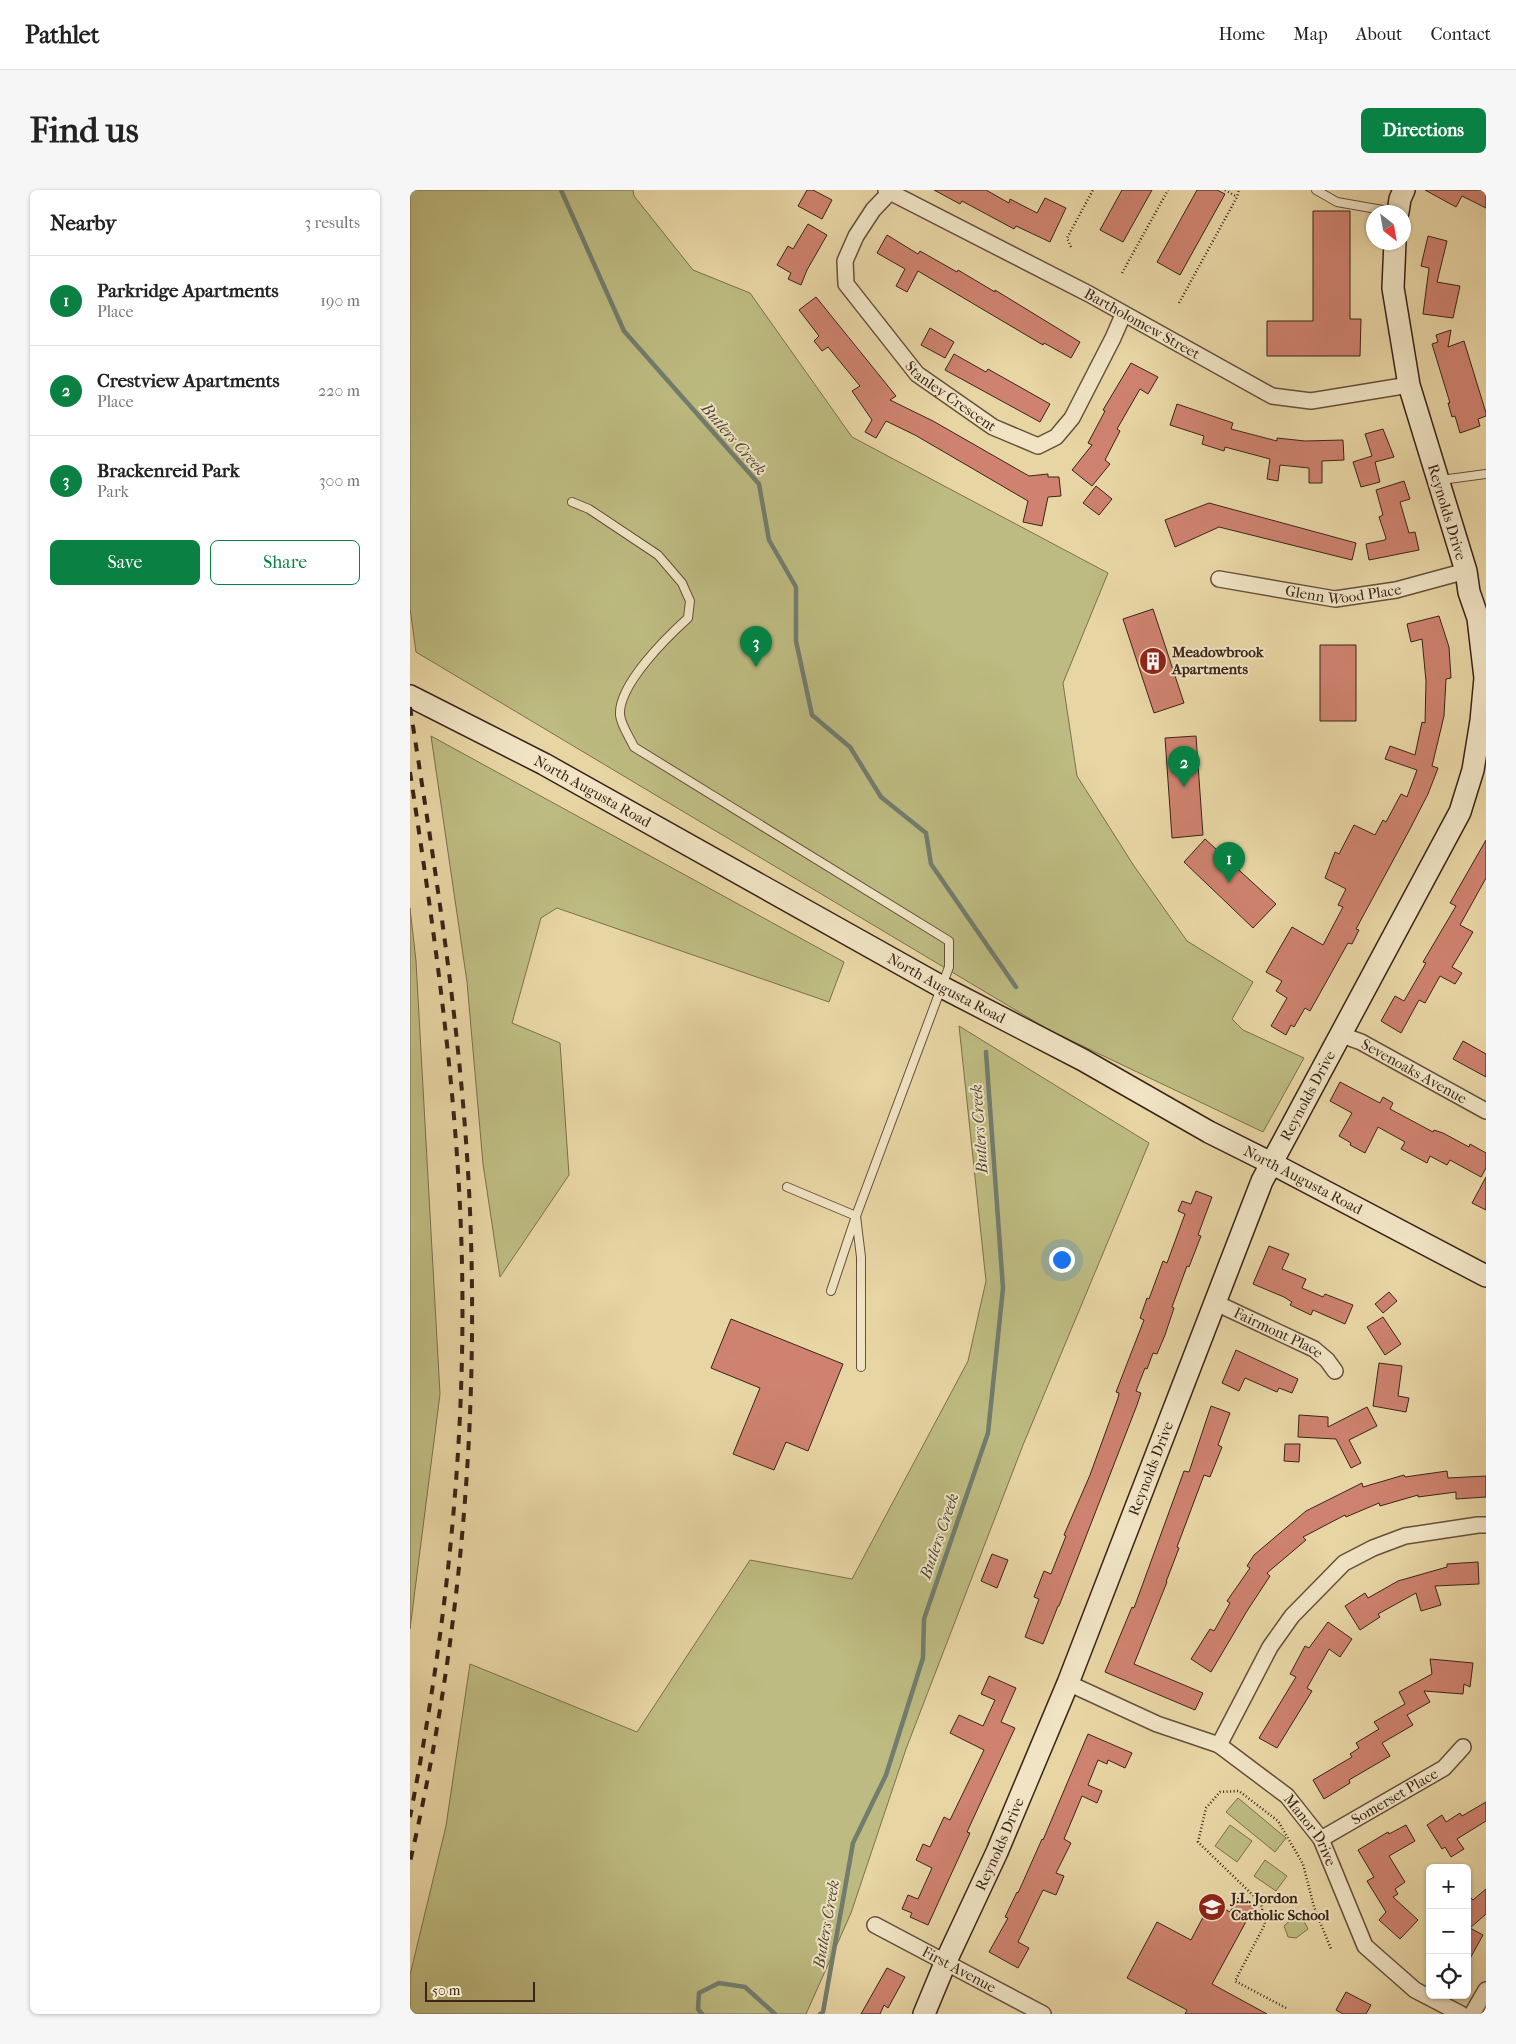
<!DOCTYPE html>
<html lang="en">
<head>
<meta charset="utf-8">
<style>
  :root { --surface:#fff; --page:#f6f6f6; --text:#222; --muted:#767676; --line:#e0e0e0; --accent:#0b8043 }
  body { margin:0; font-family:"IM FELL French Canon",serif; background:var(--page); color:var(--text) }
  .controls { position:absolute; right:15px; bottom:15px; display:grid; overflow:hidden; border-radius:8px; box-shadow:0 1px 4px #0004 }
  .controls button { width:45px; height:45px; display:grid; place-items:center; padding:0; border:0; border-bottom:1px solid var(--line); background:var(--surface); color:var(--text); font:25px sans-serif }
  .compass { position:absolute; left:956px; top:15px; width:45px; height:45px; border-radius:50%; background:var(--surface); box-shadow:0 1px 4px #0004; rotate:149deg }
  .scale { position:absolute; left:15px; bottom:12px; width:110px; box-sizing:border-box; padding-left:5px; border:2px solid #3b2418; border-top:0; font-size:14px; line-height:18px; white-space:nowrap; color:#3b2418; -webkit-text-stroke:4px #f0e4c4; paint-order:stroke }
  .you { position:absolute; left:651px; top:1069px; width:18px; height:18px; margin:-12px; border:4px solid #fff; border-radius:50%; background:#1a73e8; box-shadow:0 0 0 8px #1a73e833 }
  .badge { display:grid; place-items:center; width:32px; height:32px; border-radius:50%; background:var(--accent); color:#fff; font-size:16px; font-weight:700 }
  .pin { position:absolute; translate:-50% -41px; filter:drop-shadow(0 1px 2px #0008) }
  .pin::after { content:''; position:absolute; top:26px; width:18px; height:15px; background:inherit; clip-path:polygon(0 0,100% 0,50% 100%) }
  .list { margin:0; padding:0; list-style:none }
  h2 { display:flex; justify-content:space-between; align-items:center; height:65px; margin:0; padding:0 20px; font-size:21px }
  h2 small { font-size:16px; font-weight:400; color:var(--muted) }
  .list li { display:grid; grid-template-columns:32px 1fr auto; gap:15px; align-items:center; box-sizing:border-box; height:90px; padding:0 20px; border-top:1px solid var(--line) }
  .list b { display:block; font-size:19px; white-space:nowrap }
  .list p { margin:0; font-size:16px; white-space:nowrap; color:var(--muted) }
  .list em { font-size:16px; font-style:normal; color:var(--muted) }
  .actions { display:flex; gap:10px; padding:15px 20px }
  .actions a { flex:1; padding:11px 0; border:1px solid var(--accent); border-radius:8px; text-align:center; font-size:18px; color:var(--accent) }
  .actions .main { background:var(--accent); color:#fff }
  .icon { flex:none; width:28px; height:28px; fill:none; stroke:currentColor; stroke-width:2; stroke-linecap:round; stroke-linejoin:round }
  .map { position:relative; flex:none; width:1076px; height:1824px; overflow:hidden; border-radius:8px }
  header { display:flex; align-items:center; gap:30px; box-sizing:border-box; height:70px; padding:0 25px; background:var(--surface); border-bottom:1px solid var(--line) }
  header strong { font-size:24px }
  nav { display:flex; gap:28px; margin-inline-start:auto; font-size:18px }
  .intro { display:flex; align-items:center; justify-content:space-between; box-sizing:border-box; height:120px; padding:0 30px }
  h1 { margin:0; font-size:35px }
  .button { padding:12px 22px; border-radius:8px; background:var(--accent); color:#fff; font-size:18px; font-weight:700 }
  main { display:flex; gap:30px; padding:0 30px }
  aside { flex:1; background:var(--surface); border-radius:8px; box-shadow:0 1px 4px #0004 }
  .map>svg:first-child { display:block }
  .green { fill:#bdbb81; stroke:#7c704c }
  .lines { fill:none; stroke-linecap:round; stroke-linejoin:round }
  .stream { stroke:#727d6e; stroke-width:4.5 }
  .building { fill:#ce826f; stroke:#3b2418 }
  .lane-casing { stroke:#66503b; stroke-width:10 }
  .street-casing { stroke:#66503b; stroke-width:18 }
  .secondary-casing { stroke:#3b2418; stroke-width:24 }
  .path { stroke:#3b2418; stroke-width:2.5; stroke-dasharray:1 2.5; stroke-linecap:butt }
  .lane { stroke:#f0e4c4; stroke-width:8 }
  .street { stroke:#f0e4c4; stroke-width:15 }
  .secondary { stroke:#f0e4c4; stroke-width:21 }
  .rail { stroke:#3b2418; stroke-width:4; stroke-dasharray:9 9; stroke-linecap:butt }
  .labels { text-anchor:middle; dominant-baseline:central; stroke-width:4; stroke-linejoin:round; paint-order:stroke }
  .street-label { font-size:15px; fill:#3b2418; stroke:#f0e4c4 }
  .poi-label { font-size:15px; font-weight:bold; fill:#3b2418; stroke:#f0e4c4; text-anchor:start }
  .water-label { font-size:16px; font-style:italic; fill:#52493c; stroke:#f0e4c4 }
</style>
</head>
<body>
<header>
<strong>Pathlet</strong>
<nav><a>Home</a><a>Map</a><a>About</a><a>Contact</a></nav>
</header>
<div class="intro"><h1>Find us</h1><a class="button">Directions</a></div>
<main>
<aside>
<h2>Nearby<small>3 results</small></h2>
<ul class="list">
<li><span class="badge">1</span><div><b>Parkridge Apartments</b><p>Place</p></div><em>190 m</em></li>
<li><span class="badge">2</span><div><b>Crestview Apartments</b><p>Place</p></div><em>220 m</em></li>
<li><span class="badge">3</span><div><b>Brackenreid Park</b><p>Park</p></div><em>300 m</em></li>
</ul>
<div class="actions"><a class="main">Save</a><a>Share</a></div>
</aside>
<div class="map">
<svg width="1076" height="1824" viewBox="0 0 1076 1824">
  <rect width="100%" height="100%" fill="#e8d5a4"/>
  <filter id="stains"><feTurbulence type="fractalNoise" baseFrequency=".004" numOctaves="4"/><feColorMatrix values="0 0 0 0 .2 0 0 0 0 .09 0 0 0 0 .02 0 0 0 .5 -.17"/></filter>
  <radialGradient id="worn" r=".72"><stop offset=".6" stop-color="#630" stop-opacity="0"/><stop offset="1" stop-color="#630" stop-opacity=".3"/></radialGradient>
  <!-- green -->
  <path class="green" d="M0,0h223l1,6 59,74 57,23 102,144 256,136 -45,110 14,93 57,90 53,75 66,41 -21,37 11,11 61,28 -41,74 -214,-102 -633,-378 -6,-44z
    M21,546l413,226 -15,40 -272,-94 -16,10 -29,105 48,20 9,132 -69,102 -17,-113 -16,-182z
    M0,718l6,53 24,433 -30,235z
    M549,836l190,117 -126,302 -117,304 -55,164 -45,101h-396v-39l36,-149 24,-162 167,68 113,-172 102,19 116,-218 18,-80z
    M828,1608l48,40 -11,14 -49,-40z
    M820,1635l22,16 -15,21 -22,-16z
    M855,1670l22,16 -11,15 -22,-15z
    M884,1727h8l6,12 -12,9 -8,-1 -4,-11z"/>
  <g class="lines">
    <!-- stream -->
    <path class="stream" d="M151,0l63,141 135,153 10,56 27,47v54l16,74 38,32 31,50 45,36 5,31 85,123
      M292,1824l-4,-5 1,-16 20,-10 26,4 30,27
      M410,1824l3,-2 30,-169 33,-68 37,-117 1,-39 64,-186 15,-145 -17,-236"/>
  </g>
  <!-- building -->
  <path class="building" d="M397,0h6l19,10 -10,19 -24,-13z
    M524,0h52l23,13 1,-4 27,14 8,-15 21,10 -16,34 -34,-16 -2,3 -52,-28 -2,3z
    M712,0h30l-29,52 -23,-12z
    M787,0h20l8,4 -45,81 -23,-13z
    M1015,0h61v18l-24,-12 -6,11z
    M903,21h37v108h11l-1,37h-93v-35h46z
    M398,34l19,11 -20,35 -6,15 -13,-6 3,-6 -14,-8 11,-19 5,3z
    M477,45l31,19 2,-3 37,21 1,-2 37,22v-2l85,52 -9,16 -27,-15 -1,2 -125,-74 -11,21 -11,-6 9,-17 -28,-16z
    M1018,46l19,5 -10,41 23,4 -7,32 -30,-4 6,-46 -8,-2z
    M406,107l80,99 -6,4 43,21 96,55 19,-2v3h11l2,19 -13,1 -6,29 -19,-4 5,-21 -113,-66 -29,-14 -10,17 -11,-6 7,-12 -20,-29 8,-5 -32,-39 -6,4 -8,-10 5,-5 -20,-26z
    M520,138l24,14 -9,16 -24,-13z
    M1041,140l-3,17 16,-6 22,72v3l-8,3 2,7 -20,7 -5,-17 -3,1 -4,-14h2l-18,-59 6,-2 -2,-7z
    M544,164l32,18 2,-3 62,35 -10,18 -95,-52z
    M721,173l27,14 -10,17 -8,-5 -23,40 3,2 -15,29 5,4 -18,22 -20,-16 20,-25 -4,-2 17,-32 -2,-1z
    M767,214l56,19 -2,6 46,12v-3l28,3 38,-1 1,20 -22,1v22h-13v-15l-29,-3 -2,16 -11,-2 3,-20 -45,-12 -1,4 -22,-7 2,-8 -34,-11z
    M973,239l11,28 -19,5 5,20 -19,5 -8,-25 19,-6 -7,-22z
    M994,291l6,18 -10,3 9,31 6,-1 4,18 -50,10 -3,-16 19,-4 1,-2 -7,-21 4,-2 -7,-25z
    M686,296l16,13 -13,16 -16,-12z
    M799,313l147,40 -4,17 -133,-33 -44,20 -10,-27z
    M743,419l31,94 -30,10 -31,-94z
    M1029,426l10,31 2,31 -5,1 -2,37 -12,50 6,2 -10,26 -18,35 -54,100 3,1 -7,14 -4,-1 -38,68 -5,-3 -11,19 -3,-2 -5,10 -15,-9 16,-28 -11,-7 6,-10 -16,-9 26,-45 31,18 20,-38 -5,-2 8,-16 -21,-11 10,-26 4,2 15,-29 21,10 8,-15 3,2 15,-28 6,3 10,-27 -32,-11 5,-13 25,9 7,-33 3,1 1,-42 -4,-42 -11,3 -4,-18z
    M910,455h36v76h-36z
    M786,546l7,99 -31,3 -7,-100z
    M795,649l71,65 -23,24 -69,-66z
    M1076,650v38l-26,47 13,7 -21,35 10,6 -7,11 -15,-8 -15,27 -6,-3 -18,33 -20,-12 14,-25 9,5 22,-38 -3,-1 33,-56 -6,-3z
    M1053,851l23,13v23l-33,-18z
    M930,892l40,21 3,-6 10,6 -3,6 43,23 1,-2 9,3 26,14 1,-3 16,9v15l-5,9 -31,-17 -3,5 -17,-9 -3,7 -26,-14 4,-7 -27,-15 -13,26 -15,-8 1,-2 -12,-7 13,-23 -22,-12z
    M1076,987v33l-14,-7z
    M786,1001l16,6 -14,38 3,1 -12,31 -2,-1 -15,41 2,1 -9,27 -8,19 -4,-1 -6,16 -2,-1 -9,23 5,2 -4,12 -78,201h-1l-15,38 -18,-7 14,-38 -5,-2 10,-26 7,3 15,-38 -2,-1 26,-60 28,-77 1,-5 -3,-1 28,-72 -4,-2 7,-20 2,1 14,-38 4,2 18,-49 -7,-3 4,-10 9,3z
    M859,1056l20,8 -7,15 24,10 -4,9 21,9 2,-3 28,11 -8,19 -32,-14 -2,5 -21,-10 2,-3 -8,-5 -31,-13z
    M979,1102l8,9 -14,12 -8,-9z
    M973,1127l18,27 -16,11 -18,-28z
    M321,1129l112,45 -35,87 -22,-9 -12,28 -41,-16 27,-66 -49,-20z
    M826,1160l62,29 -6,14 -13,-5 -2,4 -32,-14 -6,13 -17,-8z
    M969,1173l23,3 -4,30 11,2 -3,14 -33,-6z
    M801,1216l19,7 -12,32 4,2 -12,30 -6,-2 -27,72 2,1 -13,34h1l-33,82 69,29 -8,17 -90,-38 27,-65 2,1 50,-137 5,1z
    M957,1217l10,19 -28,14 12,23 -10,5 -15,-29 -38,-2 1,-22 29,2v10z
    M875,1254h15l-1,18 -15,-1z
    M1037,1281l1,7 38,-2v21l-30,2v-7l-38,5v-2l-38,11 -1,-3 -33,14 -1,-2 -42,22 3,3 -39,33 3,3 -23,35 -36,61 -20,-13 19,-30 4,2 16,-28 -3,-2 23,-33 -3,-2 7,-11 52,-44 56,-28 1,4 41,-12 1,2z
    M582,1364l16,6 -11,28 -16,-7z
    M1068,1372l1,22 -44,2 6,19 -20,6 -5,-18 -38,21 2,3 -20,13 -15,-24 20,-13 3,5 30,-17 49,-14v-3z
    M918,1432l24,17 -12,18 -11,-8 -22,39 5,3 -35,57 -18,-10 37,-61 -6,-3 15,-28 4,2z
    M1020,1469l43,4 -3,24 -6,-3 -1,10 -39,-3 6,11 -23,13 6,10 -31,18 8,13 -41,24 1,3 -26,16 -11,-19 39,-23 -2,-3 9,-6 -3,-5 23,-14 -5,-7 31,-18 -6,-12 33,-18z
    M579,1486l27,12 -15,34 14,6 -48,104 3,1 -42,92 -18,-8 2,-4 -10,-4 6,-14 10,4 14,-31 -16,-8 7,-16 7,3 14,-30 6,3 34,-70 -34,-17 9,-18 24,11 12,-26 -14,-6z
    M678,1544l44,19 -7,15 -17,-8 -1,4 -9,-4 -10,25 14,6 -5,12 -15,-7 -18,43 7,4 -15,30 8,3 -8,19 -13,-5 -25,52 11,6 -11,20 -29,-16 19,-34 -3,-1 12,-25 1,1 24,-54 1,1z
    M1076,1612v19l-29,18 7,10 -13,8 -6,-10 -3,2 -15,-24 15,-10 4,7 14,-9 2,3z
    M996,1635l9,16 -26,15 16,26 -10,7 3,5 -5,3 25,23 -18,19 -21,-19 7,-8 -19,-31 7,-4 -16,-27 30,-18 1,2z
    M1076,1699v25l-16,14 13,7 -16,29v-70l6,6z
    M828,1708l16,9 -42,77 55,30h-82l2,-4 -60,-32 30,-56 34,18 20,-38 19,10z
    M477,1778l18,9 -17,31 -4,-3 -4,9h-19z
    M936,1802l25,13 -5,9h-23l-7,-4z"/>
  <g class="lines">
    <!-- lane casing -->
    <g class="lane-casing">
      <path id="lane" d="M906,0l21,12 57,10
        M1031,290l45,-6
        M162,312l17,7 69,46 24,28 8,18 -2,17c-21,19 -70,67 -68,97 1,10 10,23 14,32l315,194v26l-93,249 -25,75
        M377,997l69,29 5,41v110"/>
    </g>
    <!-- street casing -->
    <g class="street-casing">
      <g id="street">
        <path id="s1" d="M476,0l203,104 183,102 39,5 98,-16"/>
        <path id="s2" d="M480,2l-17,18 -17,26 -11,25 1,23 71,90 76,53 45,19 18,-9 16,-19 41,-80 10,-23"/>
        <path id="s3" d="M809,389l116,20 61,-9 70,-19"/>
        <path id="s4" d="M929,844l22,8 125,69"/>
        <path id="s5" d="M806,1113l98,46 13,11 8,11"/>
        <path id="s6" d="M658,1493l89,41 62,21 68,51 34,43 44,107 50,44 46,24"/>
        <path d="M809,1555l51,-98 22,-31 52,-53 29,-15 32,-12 73,-11h8"/>
        <path id="s7" d="M911,1649l123,-71 19,-21"/>
        <path id="s8" d="M465,1735l168,89"/>
        <path d="M1062,1824l14,-24"/>
      </g>
    </g>
    <!-- secondary casing -->
    <g class="secondary-casing">
      <g id="secondary">
        <path d="M988,22l2,-13 4,-9"/>
        <path id="s9" d="M0,506l134,68 398,223 141,73 126,72 62,31 215,113"/>
        <path id="s10" d="M514,1824l22,-53 51,-109 71,-169 194,-502 198,-369 13,-42 8,-49 4,-43 -7,-60 -9,-26 -3,-21 -57,-186 -16,-97 2,-46"/>
      </g>
    </g>
    <!-- path -->
    <path class="path" d="M815,0l12,7
      M661,57l-4,-9 26,-48
      M712,83l46,-83
      M769,113l58,-106 2,-7
      M876,1818l-51,-27 30,-57 -4,-21 -63,-61 8,-34 14,-16 19,-1 39,30 25,43 11,43 17,42"/>
    <!-- lane -->
    <use href="#lane" class="lane"/>
    <!-- street -->
    <use href="#street" class="street"/>
    <!-- secondary -->
    <use href="#secondary" class="secondary"/>
    <!-- rail -->
    <path class="rail" d="M0,517c26,167 53,335 60,504 9,218 -11,439 -60,651
      M0,582c22,145 43,289 50,435 10,205 -11,410 -50,610"/>
  </g>
  <!-- icons -->
  <defs>
    <g id="building-disc" transform="scale(1.4375)"><circle r="9.5" fill="#8f2418" stroke="#f0e4c4"/><path d="M-4-6H4V6H1V3H-1V6H-4ZM-2.5-4.3h1.7v1.8h-1.7ZM.8-4.3h1.7v1.8H.8ZM-2.5-1h1.7V.8h-1.7ZM.8-1h1.7V.8H.8Z" fill="#fff"/></g>
    <g id="school-disc" transform="scale(1.4375)"><circle r="9.5" fill="#8f2418" stroke="#f0e4c4"/><path d="M0-5L7-2L0 1L-7-2ZM-4 1L0 2.5L4 1V4Q0 6-4 4Z" fill="#fff"/></g>
  </defs>
  <g fill-rule="evenodd">
    <use href="#building-disc" x="743" y="471"/>
    <use href="#school-disc" x="802" y="1717"/>
  </g>
  <g class="labels">
    <!-- street labels -->
    <g class="street-label">
      <text stroke="none"><textPath href="#s1" startOffset="289">Bartholomew Street</textPath></text>
      <text stroke="none"><textPath href="#s2" startOffset="261">Stanley Crescent</textPath></text>
      <text transform="translate(1037 322) rotate(73)">Reynolds Drive</text>
      <text stroke="none"><textPath href="#s3" startOffset="126">Glenn Wood Place</textPath></text>
      <text stroke="none"><textPath href="#s9" startOffset="206">North Augusta Road</textPath></text>
      <text stroke="none"><textPath href="#s9" startOffset="611">North Augusta Road</textPath></text>
      <text stroke="none"><textPath href="#s4" startOffset="84">Sevenoaks Avenue</textPath></text>
      <text stroke="none"><textPath href="#s10" startOffset="996">Reynolds Drive</textPath></text>
      <text stroke="none"><textPath href="#s9" startOffset="1016">North Augusta Road</textPath></text>
      <text stroke="none"><textPath href="#s5" startOffset="69">Fairmont Place</textPath></text>
      <text stroke="none"><textPath href="#s10" startOffset="591">Reynolds Drive</textPath></text>
      <text stroke="none"><textPath href="#s7" startOffset="85">Somerset Place</textPath></text>
      <text stroke="none"><textPath href="#s6" startOffset="290">Manor Drive</textPath></text>
      <text stroke="none"><textPath href="#s10" startOffset="186">Reynolds Drive</textPath></text>
      <text stroke="none"><textPath href="#s8" startOffset="95">First Avenue</textPath></text>
    </g>
    <!-- poi labels -->
    <g class="poi-label">
      <text x="762" y="462">Meadowbrook<tspan x="762" dy="17">Apartments</tspan></text>
      <text x="821" y="1708">J.L. Jordon<tspan x="821" dy="17">Catholic School</tspan></text>
    </g>
    <!-- water labels -->
    <g class="water-label">
      <text transform="translate(324 249) rotate(49)">Butlers Creek</text>
      <text transform="translate(569 939) rotate(-94)">Butlers Creek</text>
      <text transform="translate(529 1346) rotate(-71)">Butlers Creek</text>
      <text transform="translate(416 1734) rotate(-80)">Butlers Creek</text>
    </g>
  </g>
  <rect width="100%" height="100%" filter="url(#stains)"/>
  <rect width="100%" height="100%" fill="url(#worn)"/>
</svg>
<div class="controls">
<button>+</button>
<button>−</button>
<button><svg class="icon" aria-label="locate" viewBox="0 0 24 24"><circle cx="12" cy="12" r="6"/><path d="M12 2v4M12 18v4M2 12h4M18 12h4"/></svg></button>
</div>
<svg class="compass" viewBox="-18 -18 36 36"><path d="M0-13l5 13h-10z" fill="#e53935"/><path d="M0 13l5-13h-10z" fill="#767676"/></svg>
<div class="scale">50 m</div>
<div class="you"></div>
<div class="pin badge" style="left:819px;top:693px">1</div>
<div class="pin badge" style="left:774px;top:597px">2</div>
<div class="pin badge" style="left:346px;top:477px">3</div>
</div>
</main>
</body>
</html>
